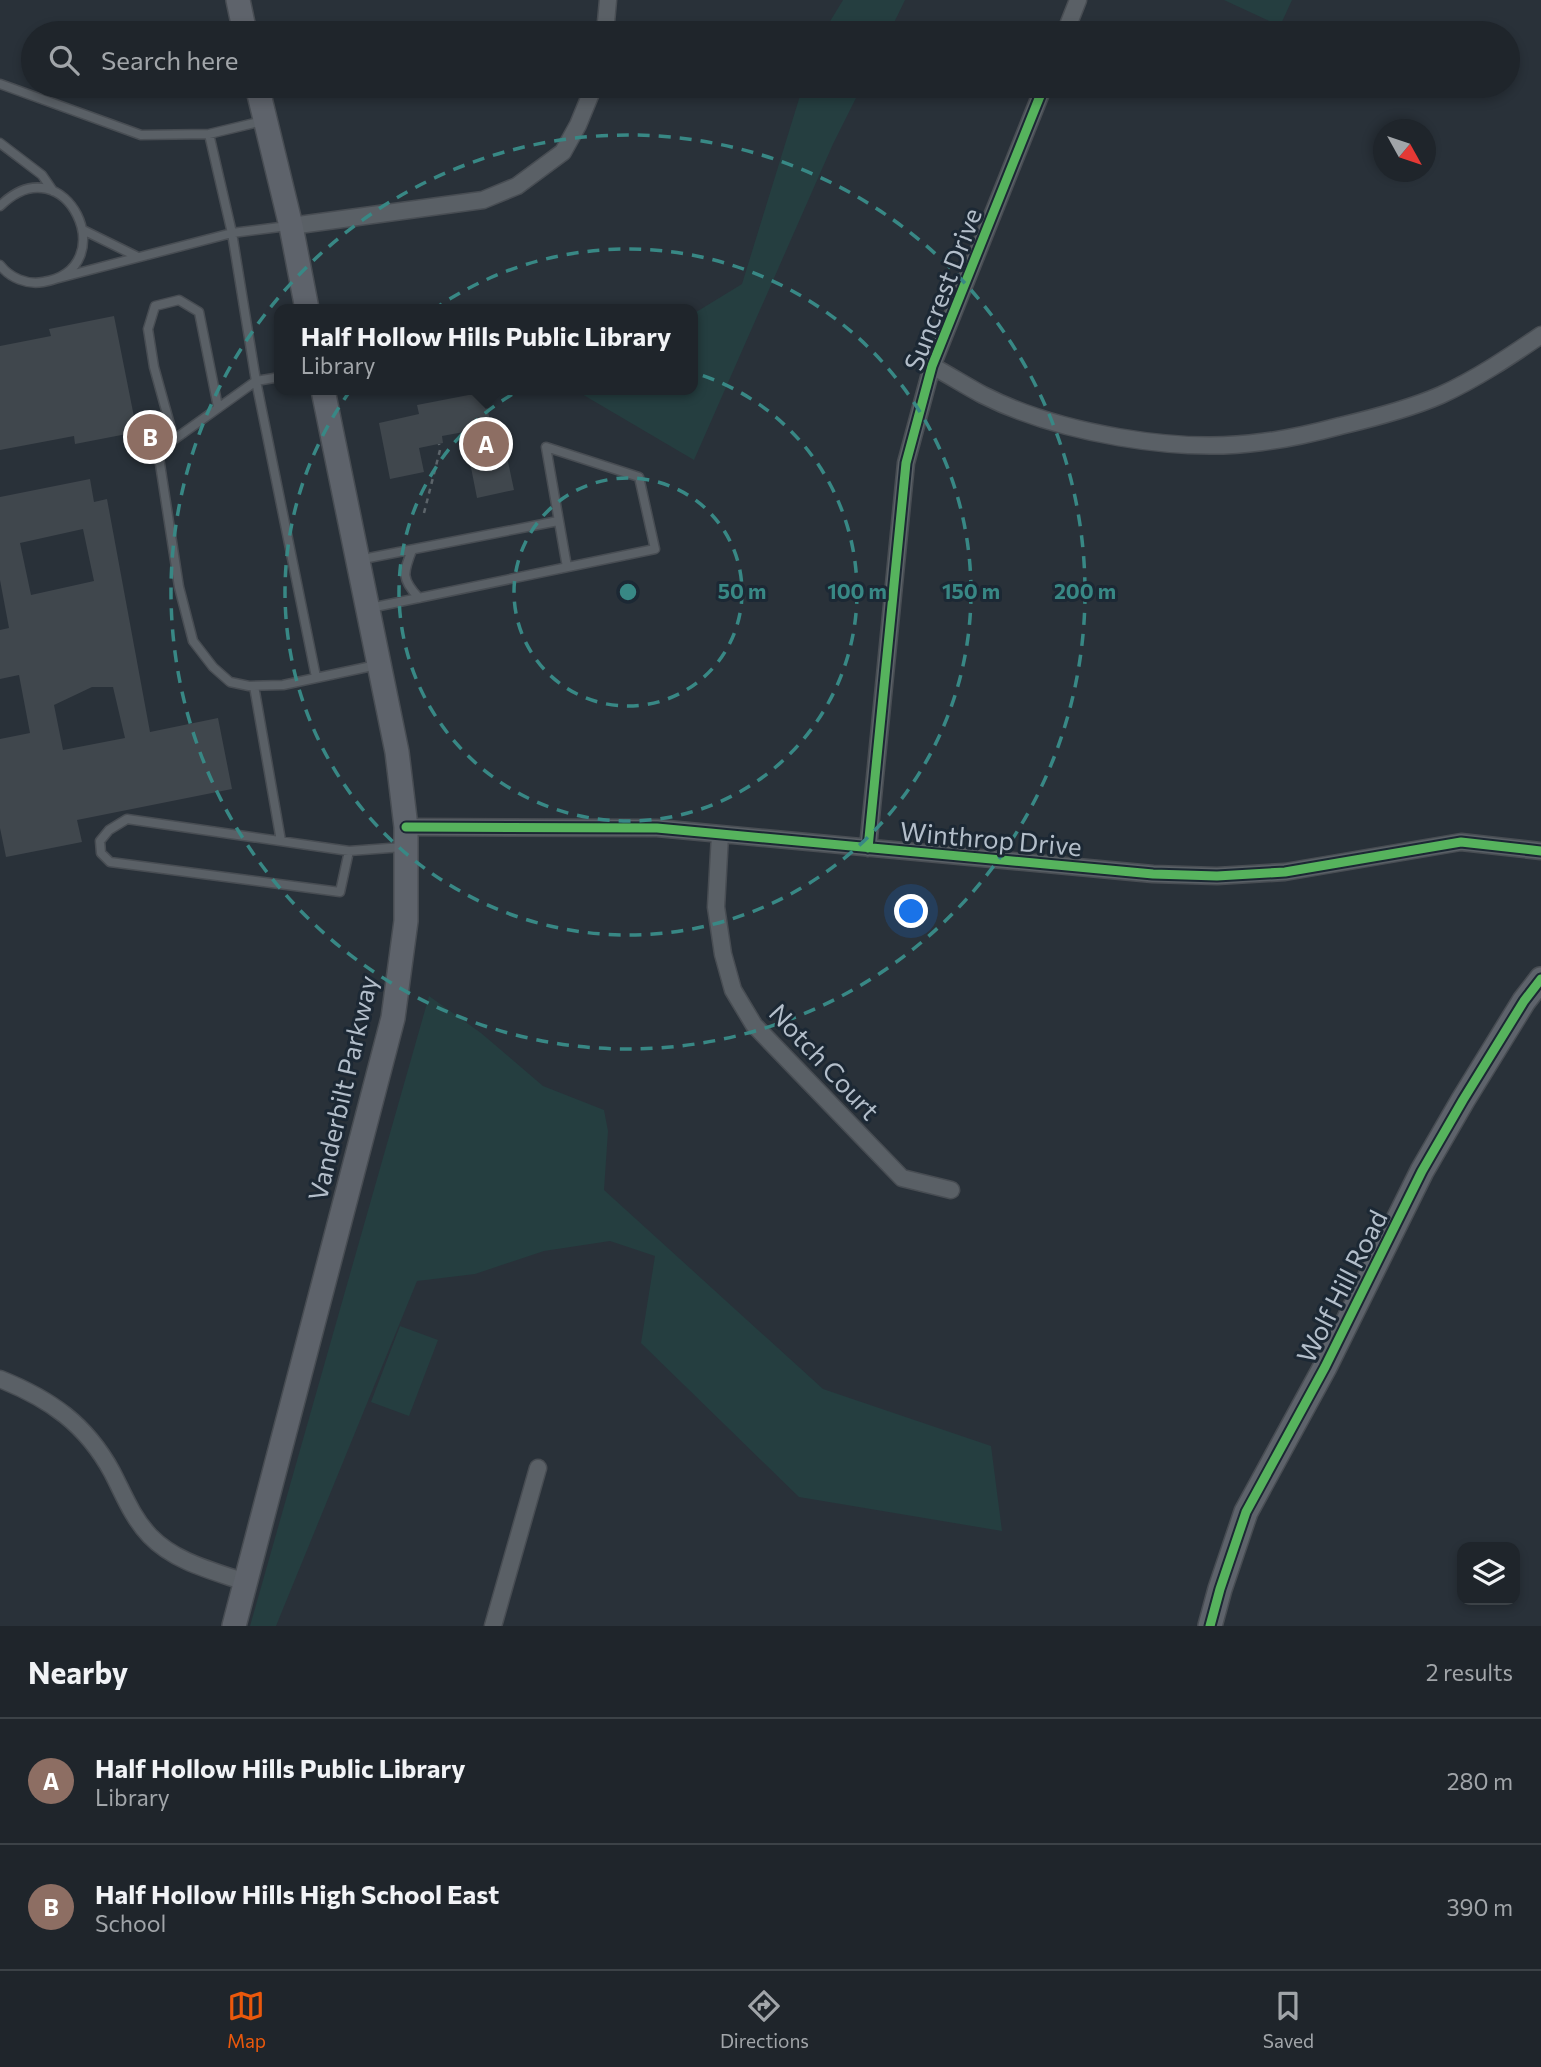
<!DOCTYPE html>
<html lang="en">
<head>
<meta charset="utf-8">
<style>
  :root { --surface:#1f252b; --page:#2c3137; --text:#f1f3f6; --muted:#a1a5a9; --line:#3c4247; --accent:#ea580c }
  body { margin:0; font-family:Commissioner,sans-serif; background:var(--page); color:var(--text) }
  .controls { position:absolute; right:21px; bottom:21px; display:grid; overflow:hidden; border-radius:14px; box-shadow:0 4px 10px #0003 }
  .controls button { width:63px; height:63px; display:grid; place-items:center; padding:0; border:0; border-bottom:2px solid var(--line); background:var(--surface); color:var(--text); font:35px sans-serif }
  .compass { position:absolute; left:1373px; top:119px; width:63px; height:63px; border-radius:50%; background:var(--surface); box-shadow:0 4px 10px #0003; rotate:130deg }
  .you { position:absolute; left:912px; top:912px; width:24px; height:24px; margin:-18px; border:5px solid #fff; border-radius:50%; background:#1a73e8; box-shadow:0 0 0 10px #1a73e833 }
  .badge { display:grid; place-items:center; width:46px; height:46px; border-radius:50%; background:var(--accent); color:#fff; font-size:23px; font-weight:700 }
  .pin { position:absolute; translate:-50% -50%; border:4px solid #fff; box-shadow:0 2px 7px #0006 }
  .popup { position:absolute; left:274px; top:304px; width:424px; height:91px; box-sizing:border-box; display:grid; place-content:center; border-radius:14px; background:var(--surface); filter:drop-shadow(0 2px 5px #0005); font-size:23px; white-space:nowrap; color:var(--muted) }
  .popup b { font-size:26px; color:var(--text) }
  .popup::after { content:''; position:absolute; left:50%; top:100%; margin-left:-14px; border:14px solid transparent; border-top-color:var(--surface) }
  .list { margin:0; padding:0; list-style:none }
  h2 { display:flex; justify-content:space-between; align-items:center; height:91px; margin:0; padding:0 28px; font-size:30px }
  h2 small { font-size:23px; font-weight:400; color:var(--muted) }
  .list li { display:grid; grid-template-columns:46px 1fr auto; gap:21px; align-items:center; box-sizing:border-box; height:126px; padding:0 28px; border-top:2px solid var(--line) }
  .list b { display:block; font-size:26px; white-space:nowrap }
  .list p { margin:0; font-size:23px; white-space:nowrap; color:var(--muted) }
  .list em { font-size:23px; font-style:normal; color:var(--muted) }
  .icon { flex:none; width:38px; height:38px; fill:none; stroke:currentColor; stroke-width:2; stroke-linecap:round; stroke-linejoin:round }
  .map { position:relative; flex:none; width:1541px; height:1626px; overflow:hidden }
  .search { position:absolute; background:var(--surface); box-shadow:0 4px 10px #0003; left:21px; right:21px; top:21px; height:77px; display:flex; align-items:center; gap:18px; box-sizing:border-box; padding:0 24px; border-radius:38px; color:var(--muted); font-size:26px }
  .sheet { height:343px; background:var(--surface) }
  nav { display:flex; justify-content:space-around; align-items:center; box-sizing:border-box; height:98px; border-top:2px solid var(--line); background:var(--surface); font-size:19px; color:var(--muted) }
  nav a { display:grid; justify-items:center; gap:4px }
  nav .on { color:var(--accent) }
  .map>svg:first-child { display:block }
  .green { fill:#253e40 }
  .building { fill:#40474d; fill-rule:evenodd }
  .lines { fill:none; stroke-linecap:round; stroke-linejoin:round }
  .lane-casing { stroke:#484d53; stroke-width:11 }
  .street-casing { stroke:#484d53; stroke-width:19 }
  .secondary-casing { stroke:#484d53; stroke-width:26 }
  .path { stroke:#5c646a; stroke-width:2.5; stroke-dasharray:5 5; stroke-linecap:butt }
  .lane { stroke:#5a6066; stroke-width:8 }
  .street { stroke:#5a6066; stroke-width:16 }
  .secondary { stroke:#5e636b; stroke-width:23 }
  .cycleway-casing { stroke:#1c2834; stroke-width:13 }
  .cycleway { stroke:#56b35d; stroke-width:9 }
  .ring { fill:none; stroke:#388885; stroke-width:3.5; stroke-dasharray:12 9 }
  .labels { text-anchor:middle; dominant-baseline:central; stroke-width:6; stroke-linejoin:round; paint-order:stroke }
  .street-label { font-size:26px; fill:#b3beca; stroke:#1c2834 }
  .centre { fill:#388885; stroke:#1c2834; stroke-width:3.5 }
  .ring-label { font-size:21px; text-anchor:middle; font-weight:bold; fill:#388885; stroke:#1c2834; stroke-width:6; stroke-linejoin:round; paint-order:stroke }
</style>
</head>
<body>
<div class="map">
<svg width="1541" height="1626" viewBox="0 0 1541 1626">
  <rect width="100%" height="100%" fill="#293139"/>
  <!-- green -->
  <path class="green" d="M843,0h62l-16,33h-66z
    M1224,0h68l-12,26z
    M803,86h59l-29,58 -139,316 -119,-70h117l1,-76 49,-30z
    M429,996l52,37 62,53 61,24 4,21 -4,59 219,199 168,57 11,85 -203,-34 -158,-154 14,-87 -45,-15 -66,10 -69,23 -58,7 -141,345h-26z
    M400,1326l38,14 -29,76 -38,-14z"/>
  <!-- building -->
  <path class="building" d="M114,316l23,116 -62,12 -1,-8 -74,14v-104l51,-10 -2,-7z
    M484,392l8,39 9,-2 13,61 -37,8 -13,-66 -22,4 1,7 -24,5 5,24 -34,7 -11,-56 40,-9 -2,-9z
    M90,479l4,23 13,-3 43,233 68,-14 14,71 -155,31 5,22 -76,15 -6,-29v-89l30,-6 -11,-58 -19,4v-49l9,-2 -9,-48v-83zM83,529l11,52 -63,14 -11,-52zM92,687h21l12,51 -62,12 -9,-45z"/>
  <g class="lines">
    <!-- lane casing -->
    <g class="lane-casing">
      <path id="lane" d="M0,84l141,51 68,-1 54,-13
        M209,134l23,99 24,148 60,296
        M0,143l42,32 11,16
        M0,206c66,-65 125,63 43,76 -16,3 -33,-4 -43,-17
        M83,230l53,26
        M55,279l177,-46 56,-7
        M280,377l-24,4 -98,70 21,136 14,54 20,26 17,15 19,4 34,-1 94,-20
        M174,439l-20,-72 -6,-38 7,-23 24,-6 20,12 19,95
        M412,550c-9,23 -11,29 7,48
        M358,560l200,-39
        M370,608l285,-59 -16,-72 -93,-30 21,120
        M254,686l27,155
        M349,851l-9,41 -230,-30 -9,-9 -1,-12 9,-11 18,-11 222,32 54,-4"/>
    </g>
    <!-- street casing -->
    <g class="street-casing">
      <path id="street" d="M605,33l3,-33
        M1065,33l13,-33
        M291,226l192,-26 34,-14 46,-34 15,-27 16,-39
        M932,366c17,9 34,20 51,29 75,38 195,59 279,47 26,-3 52,-9 78,-16 34,-8 69,-17 101,-31 35,-16 68,-38 100,-60
        M406,827l251,1 496,46 64,2 68,-4 176,-30 80,9
        M720,835l-4,72 7,47 10,36 21,35 148,153 49,12
        M868,848l38,-385 26,-97 112,-280
        M0,1379c50,20 86,45 112,93 12,23 20,45 38,64 25,26 63,35 95,46
        M493,1626l45,-158"/>
    </g>
    <!-- secondary casing -->
    <g class="secondary-casing">
      <path id="secondary" d="M238,0l7,33
        M257,86l34,140 16,83
        M234,1626l159,-608 13,-97v-94l-9,-75 -74,-362
        M1210,1626l10,-37 26,-77 79,-145 97,-196 41,-71 61,-99 17,-22"/>
    </g>
    <!-- path -->
    <path class="path" d="M424,513l16,-63 -1,-6"/>
    <!-- lane -->
    <use href="#lane" class="lane"/>
    <!-- street -->
    <use href="#street" class="street"/>
    <!-- secondary -->
    <use href="#secondary" class="secondary"/>
    <!-- cycleway casing -->
    <g class="cycleway-casing">
      <path id="cycleway" d="M406,827l251,1 496,46 64,2 68,-4 176,-30 80,9
        M868,848l38,-385 26,-97 112,-280
        M1210,1626l10,-37 26,-77 79,-145 97,-196 41,-71 61,-99 17,-22"/>
    </g>
    <!-- cycleway -->
    <use href="#cycleway" class="cycleway"/>
  </g>
  <!-- distance rings -->
  <g class="ring">
    <circle cx="628" cy="592" r="114"/>
    <circle cx="628" cy="592" r="229"/>
    <circle cx="628" cy="592" r="343"/>
    <circle cx="628" cy="592" r="457"/>
  </g>
  <g class="labels">
    <!-- street labels -->
    <g class="street-label">
      <text transform="translate(942 289) rotate(-69)">Suncrest Drive</text>
      <text transform="translate(991 838) rotate(5)">Winthrop Drive</text>
      <text transform="translate(825 1061) rotate(47)">Notch Court</text>
      <text transform="translate(342 1088) rotate(-77)">Vanderbilt Parkway</text>
      <text transform="translate(1341 1286) rotate(-63)">Wolf Hill Road</text>
    </g>
  </g>
  <circle cx="628" cy="592" r="10" class="centre"/>
  <g class="ring-label">
    <text x="742" y="599">50 m</text>
    <text x="857" y="599">100 m</text>
    <text x="971" y="599">150 m</text>
    <text x="1085" y="599">200 m</text>
  </g>
</svg>
<div class="controls">
<button><svg class="icon" aria-label="layers" viewBox="0 0 24 24"><path d="M12 4l9 5-9 5-9-5zM3 14l9 5 9-5"/></svg></button>
</div>
<svg class="compass" viewBox="-18 -18 36 36"><path d="M0-13l5 13h-10z" fill="#e53935"/><path d="M0 13l5-13h-10z" fill="#a1a5a9"/></svg>
<div class="you"></div>
<div class="pin badge" style="left:486px;top:444px;background:#8d6e63">A</div>
<div class="popup"><b>Half Hollow Hills Public Library</b>Library</div>
<div class="pin badge" style="left:150px;top:437px;background:#8d6e63">B</div>
<div class="search"><svg class="icon" aria-label="search" viewBox="0 0 24 24"><circle cx="10" cy="10" r="6"/><path d="M15 15l6 6"/></svg>Search here</div>
</div>
<section class="sheet">
<h2>Nearby<small>2 results</small></h2>
<ul class="list">
<li><span class="badge" style="background:#8d6e63">A</span><div><b>Half Hollow Hills Public Library</b><p>Library</p></div><em>280 m</em></li>
<li><span class="badge" style="background:#8d6e63">B</span><div><b>Half Hollow Hills High School East</b><p>School</p></div><em>390 m</em></li>
</ul>
</section>
<nav>
<a class="on"><svg class="icon" aria-label="map" viewBox="0 0 24 24"><path d="M3 6l6-2 6 2 6-2v14l-6 2-6-2-6 2zM9 4v14M15 6v14"/></svg>Map</a>
<a><svg class="icon" aria-label="directions" viewBox="0 0 24 24"><path d="M12 3l9 9-9 9-9-9zM9 14v-3h6M13 9l2 2-2 2"/></svg>Directions</a>
<a><svg class="icon" aria-label="saved" viewBox="0 0 24 24"><path d="M7 4h10v16l-5-4-5 4z"/></svg>Saved</a>
</nav>
</body>
</html>
